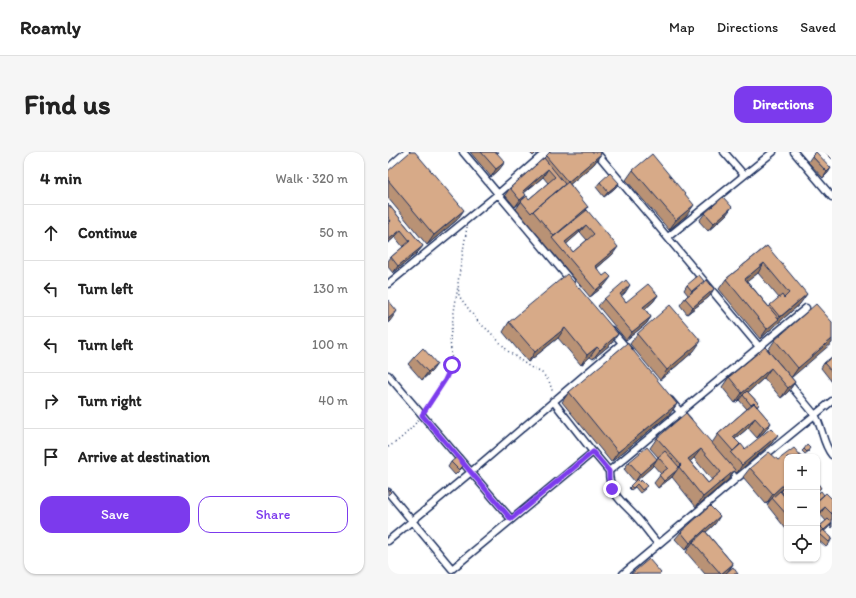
<!DOCTYPE html>
<html lang="en">
<head>
<meta charset="utf-8">
<style>
  :root { --surface:#fff; --page:#f6f6f6; --text:#222; --muted:#767676; --line:#e0e0e0; --accent:#7c3aed }
  body { margin:0; font-family:Itim,sans-serif; background:var(--page); color:var(--text) }
  .controls { position:absolute; right:12px; bottom:12px; display:grid; overflow:hidden; border-radius:8px; box-shadow:0 1px 3px #0004 }
  .controls button { width:36px; height:36px; display:grid; place-items:center; padding:0; border:0; border-bottom:1px solid var(--line); background:var(--surface); color:var(--text); font:20px sans-serif }
  .stop { position:absolute; width:12px; height:12px; margin:-9px; border:3px solid #7c3aed; border-radius:50%; background:#fff }
  .stop.end { background:#7c3aed; border-color:#fff; box-shadow:0 1px 4px #0008 }
  .list { margin:0; padding:0; list-style:none }
  h2 { display:flex; justify-content:space-between; align-items:center; height:52px; margin:0; padding:0 16px; font-size:17px }
  h2 small { font-size:13px; font-weight:400; color:var(--muted) }
  .list li { display:grid; grid-template-columns:26px 1fr auto; gap:12px; align-items:center; box-sizing:border-box; height:56px; padding:0 16px; border-top:1px solid var(--line) }
  .list b { display:block; font-size:15px; white-space:nowrap }
  .list em { font-size:13px; font-style:normal; color:var(--muted) }
  .actions { display:flex; gap:8px; padding:12px 16px }
  .actions a { flex:1; padding:9px 0; border:1px solid var(--accent); border-radius:12px; text-align:center; font-size:14px; color:var(--accent) }
  .actions .main { background:var(--accent); color:#fff }
  .icon { flex:none; width:22px; height:22px; fill:none; stroke:currentColor; stroke-width:2; stroke-linecap:round; stroke-linejoin:round }
  .map { position:relative; flex:none; width:444px; height:422px; overflow:hidden; border-radius:12px }
  header { display:flex; align-items:center; gap:24px; box-sizing:border-box; height:56px; padding:0 20px; background:var(--surface); border-bottom:1px solid var(--line) }
  header strong { font-size:19px }
  nav { display:flex; gap:22px; margin-inline-start:auto; font-size:14px }
  .intro { display:flex; align-items:center; justify-content:space-between; box-sizing:border-box; height:96px; padding:0 24px }
  h1 { margin:0; font-size:28px }
  .button { padding:10px 18px; border-radius:12px; background:var(--accent); color:#fff; font-size:14px; font-weight:700 }
  main { display:flex; gap:24px; padding:0 24px }
  aside { flex:1; background:var(--surface); border-radius:12px; box-shadow:0 1px 3px #0004 }
  .map>svg:first-child { display:block }
  .lines { fill:none; stroke-linecap:round; stroke-linejoin:round }
  .minor-casing { stroke:#1b2f5e; stroke-width:9 }
  .path { stroke:#1b2f5e; stroke-width:1.5; stroke-dasharray:1 3; stroke-linecap:butt }
  .minor { stroke:#fff; stroke-width:6 }
  .wall { fill:#b99275; stroke:#1b2f5e; fill-rule:evenodd }
  .shaded-wall { fill:#96775f; stroke:#1b2f5e }
  .building { fill:#d7aa88; stroke:#1b2f5e; fill-rule:evenodd }
  .route { stroke:#7c3aed; stroke-width:5 }
</style>
</head>
<body>
<header>
<strong>Roamly</strong>
<nav><a>Map</a><a>Directions</a><a>Saved</a></nav>
</header>
<div class="intro"><h1>Find us</h1><a class="button">Directions</a></div>
<main>
<aside>
<h2>4 min<small>Walk · 320 m</small></h2>
<ul class="list">
<li><svg class="icon" aria-label="ahead" viewBox="0 0 24 24"><path d="M12 20V5M6 11l6-6 6 6"/></svg><div><b>Continue</b></div><em>50 m</em></li>
<li><svg class="icon" aria-label="left" viewBox="0 0 24 24"><path d="M17 20v-9H6M10 6l-5 5 5 5"/></svg><div><b>Turn left</b></div><em>130 m</em></li>
<li><svg class="icon" aria-label="left" viewBox="0 0 24 24"><path d="M17 20v-9H6M10 6l-5 5 5 5"/></svg><div><b>Turn left</b></div><em>100 m</em></li>
<li><svg class="icon" aria-label="right" viewBox="0 0 24 24"><path d="M7 20v-9h11M14 6l5 5-5 5"/></svg><div><b>Turn right</b></div><em>40 m</em></li>
<li><svg class="icon" aria-label="arrive" viewBox="0 0 24 24"><path d="M6 21V4h12l-3 4 3 4H6"/></svg><div><b>Arrive at destination</b></div></li>
</ul>
<div class="actions"><a class="main">Save</a><a>Share</a></div>
</aside>
<div class="map">
<svg width="444" height="422" viewBox="0 0 444 422">
  <rect width="100%" height="100%" fill="#fff"/>
  <filter id="ink" filterUnits="userSpaceOnUse"><feTurbulence type="fractalNoise" baseFrequency=".025" numOctaves="2"/><feDisplacementMap in="SourceGraphic" scale="8" xChannelSelector="R" yChannelSelector="G"/><feConvolveMatrix kernelMatrix="1 2 1 2 8 2 1 2 1" color-interpolation-filters="sRGB"/></filter>
  <g filter="url(#ink)">
    <g class="lines">
      <!-- minor casing -->
      <g class="minor-casing">
        <path id="minor" d="M75,0l108,129
          M208,0l170,203
          M336,0l20,23
          M406,0l38,45
          M0,16l18,-16
          M280,85l105,-85
          M0,132l110,-90 48,-42
          M223,178l19,22
          M0,223l123,144
          M399,229l28,34c8,13 7,28 17,40
          M282,248l18,21
          M205,300l16,19c0,24 15,32 29,48 7,8 13,17 20,25
          M339,316l9,11
          M221,319l197,-163
          M0,340l64,77 141,-117 -40,-51
          M0,389l83,-69 151,-129
          M235,422l113,-95 96,-78"/>
      </g>
      <!-- path -->
      <path class="path" d="M79,75l-9,55 1,14 20,27 9,7 21,22 21,15 12,6 7,8 4,12
        M38,258l19,-30 7,-15 -2,-27 8,-52
        M0,295c13,-7 22,-17 31,-28"/>
      <!-- minor -->
      <use href="#minor" class="minor"/>
    </g>
    <!-- wall -->
    <path class="wall" d="M82,0h29l-2,1 2,17 -8,7z
      M141,0h8l-4,4z
      M438,0h6v7z
      M213,2l-7,10 -24,20 17,26 26,44 -16,14 8,17 -15,12 -74,-88 5,-7 -6,5 -10,-12 5,-7 34,-30 2,-2zM155,25l5,6 -19,16 -8,2 3,-8zM192,80l7,8 -14,12 -7,-8z
      M424,4l16,17 -5,5 -15,-16z
      M245,18l54,45 -18,15 -43,-50z
      M0,19l69,49 -30,25 -39,-47z
      M212,30l19,1 -4,5 -11,9 -8,-10z
      M0,52l35,42 -6,7 -24,20 -5,-6v-6l3,-4 12,-10 -8,-10 -7,6z
      M317,61l22,1 -19,17 -9,-10z
      M379,94l33,58 -40,35 -41,-50 7,-10zM370,121l21,25 -10,9 -22,-26z
      M299,133h14l8,12 -22,17 -7,-9 5,-7 3,-3 -4,-5z
      M237,141l-4,3 5,6 32,-7 -5,7 -8,7 6,8 -5,7 -20,16 -28,-34 6,-7z
      M121,170l109,12 -7,10 -18,15 -3,-2 -9,8 -23,-27 -30,24 -25,-30z
      M444,170l-41,56 -23,-28 7,-10z
      M249,182l57,17 -34,29 -30,-36z
      M377,195l30,35 -7,10 -7,6 -17,-20 -16,14 11,12 -2,3 14,16 -7,9 -7,6 -9,-10 -13,11 5,5 -2,3 7,2 27,-6 -35,30 -3,-2 -6,9 -32,27 -24,-30 -14,11 -4,-5 7,-9 -8,-9 -1,2 -15,12 8,10 -5,4 -5,-6 -4,3 -2,-2 6,-6 -11,-13 5,-7 28,-3 1,-2 -8,-9 7,-10 55,5 6,-9 29,-25 -8,-9 -4,3 -13,-16 7,-10zM306,306l18,22 -4,3 -18,-22z
      M26,205l18,14 -10,9 -14,-16z
      M444,205v25l-11,-14 3,-5z
      M181,240l101,22 -59,48 -49,-60z
      M416,297l5,2 -4,3 -3,-3z
      M63,310l14,2 -4,5 -6,6 -7,-8z
      M362,316l30,24 7,-6v42l-1,1 -19,-24 4,-6 -5,5 -23,-27z
      M429,330l1,11 6,2 8,4v29l-2,-3 -6,6 8,7 -3,6 -3,3 -9,-8v-1l3,-4 -3,-2v-2l3,-4 6,-5 -6,-7 -3,3z
      M327,372l-9,8 27,32 -5,8 10,2h-33l-19,-22 4,-6 -5,4 -10,-11 6,-7z"/>
    <!-- shaded-wall -->
    <path class="shaded-wall" d="M213,2l-7,10 -33,28 7,-10z
      M117,10l-6,8 -8,7 5,-8z
      M443,16l-3,5 -5,5 4,-6z
      M160,17l-5,8 -25,21 5,-7z
      M231,31l-4,5 -11,9 4,-5z
      M138,43l-5,7 -6,5 5,-7z
      M306,53l-7,10 -18,15 7,-10z
      M200,55l-6,10 -30,21 2,-2z
      M344,55l-5,7 -19,17 6,-8z
      M76,58l-7,10 -30,25 7,-10z
      M198,73l-6,7 -19,17 4,-7z
      M13,78l-6,7 -7,6v-3z
      M35,94l-6,7 -24,20 5,-7z
      M230,95l-5,7 -23,20 5,-8z
      M376,111l-6,10 -20,16 7,-10z
      M223,125l-6,8 -15,12 6,-7z
      M316,129l-4,5 -11,10 3,-5z
      M242,133l-5,8 -11,9 6,-8z
      M326,137l-5,8 -22,17 6,-7z
      M419,142l-7,10 -40,35 7,-10z
      M270,143l-5,7 -15,13 5,-8z
      M9,159l-7,10 -2,2v-4z
      M263,165l-5,7 -20,16 6,-8z
      M177,176l-7,10 -30,24 7,-10z
      M230,182l-7,10 -18,15 7,-9z
      M444,187v4l-41,35 7,-10z
      M313,189l-7,10 -34,29 7,-10z
      M209,195l-7,10 -9,8 6,-10z
      M49,212l-5,7 -10,9 6,-8z
      M383,216l-7,10 -20,18 -1,-1 -4,5 -4,3 7,-10z
      M407,230l-7,10 -7,6 7,-10z
      M289,252l-7,10 -59,48 7,-10z
      M367,266l-7,10 -20,17 5,-8z
      M383,271l-7,9 -7,6 7,-10z
      M390,283l-6,8 -35,30 5,-8z
      M313,297l-7,9 -12,11 6,-10z
      M269,307l-5,8 -17,15 5,-8z
      M289,318l-5,7 -14,11 6,-7z
      M347,318l-7,10 -32,27 7,-10z
      M399,329v4l-21,19 7,-10z
      M437,355l-5,7 -3,3v-3z
      M332,364l-5,8 -21,19 -1,-1 -3,4 -5,4 5,-7z
      M444,371l-4,5 -8,7 4,-5z
      M345,412l-7,10h-5z"/>
    <!-- building -->
    <path class="building" d="M22,0h5l49,58 -30,25 -46,-55v-9z
      M93,0h15l9,10 -9,7z
      M162,0h50l1,2 -33,28 20,25 -34,29 -21,-25 35,-29 -22,-26z
      M428,0l15,16 -4,4 -15,-16z
      M264,2l42,51 -18,15 -43,-50z
      M156,6l21,26 -32,27 -2,2 -10,-12 6,-5 2,3 26,-22 -7,-8 -25,22 3,4 -6,5 -10,-12z
      M222,21l9,10 -11,9 -8,-10z
      M335,45l9,10 -18,16 -9,-10z
      M0,52l35,42 -25,20 -7,-9 19,-16 -9,-11 -13,10v-16l3,-3 -3,-4z
      M199,58l31,37 -23,19 8,10 4,-3 4,4 -15,13 -44,-52zM198,73l8,9 -21,18 -8,-10z
      M379,94l40,48 -27,23 -10,-12 12,-10 2,3 5,-5 -25,-30 -19,16 34,40 -12,10 -41,-50z
      M179,122l51,60 -18,16 -3,-3 -10,8 -22,-27 -30,24 -26,-30z
      M311,123l5,6 -12,10 -5,-6z
      M238,128l4,5 -10,9 6,8 22,-18 10,11 -15,12 8,10 -19,15 -28,-33z
      M319,128l7,9 -21,18 -8,-9z
      M0,148l9,11 -9,8z
      M428,152l16,18v17l-34,29 -23,-28z
      M282,153l31,36 -34,29 -30,-36z
      M239,191l50,61 -59,48 -49,-60z
      M377,195l30,35 -7,6 -17,-20 -29,25 -13,-16z
      M35,196l14,16 -9,8 -14,-15z
      M444,205v15l-8,-9z
      M359,239l12,13 -2,3 -3,-4 -3,2 -8,-10z
      M366,251l17,20 -7,5 -9,-10 -22,19 7,7 -7,7 -15,-17z
      M298,261l49,57 -32,27 -24,-30 2,-2 -24,-27zM313,297l20,23 -13,11 -20,-24z
      M383,276l7,7 -36,30 -11,-12 10,-9 4,5z
      M419,293l3,3 -3,4 -3,-3z
      M259,295l10,12 -17,15 -11,-12z
      M406,296l8,9h-15v24l-14,13 -23,-26 19,-16 9,8z
      M277,299l14,16 -2,3 -13,11 -5,-6 9,-7 -10,-11z
      M70,304l7,8 -6,6 -8,-8z
      M249,327l3,3 1,-2 6,6 -5,4 -5,-6 -4,4 -3,-2z
      M429,330l4,6 -4,3z
      M399,334v12l-6,-7z
      M0,337l3,3 -3,3z
      M392,339l7,9v15l-15,-17z
      M433,339l3,4 -7,6v-7z
      M438,341l6,6v15l-7,-7 -8,7v-13z
      M322,354l10,10 -30,27 -9,-11z
      M440,367l4,4 -8,7 -4,-4z
      M435,378l9,8 -3,4 -9,-8z
      M317,379l28,33 -12,10 -28,-32z
      M261,407l12,14 -1,1h-29z
      M345,415l5,7h-13z"/>
  </g>
  <g class="lines" filter="url(#ink)">
    <!-- route -->
    <path class="route" d="M64,213l-7,15 -23,35 89,104 82,-67 16,19v10l3,8"/>
  </g>
</svg>
<div class="controls">
<button>+</button>
<button>−</button>
<button><svg class="icon" aria-label="locate" viewBox="0 0 24 24"><circle cx="12" cy="12" r="6"/><path d="M12 2v4M12 18v4M2 12h4M18 12h4"/></svg></button>
</div>
<div class="stop" style="left:64px;top:213px"></div>
<div class="stop end" style="left:224px;top:337px"></div>
</div>
</main>
</body>
</html>
